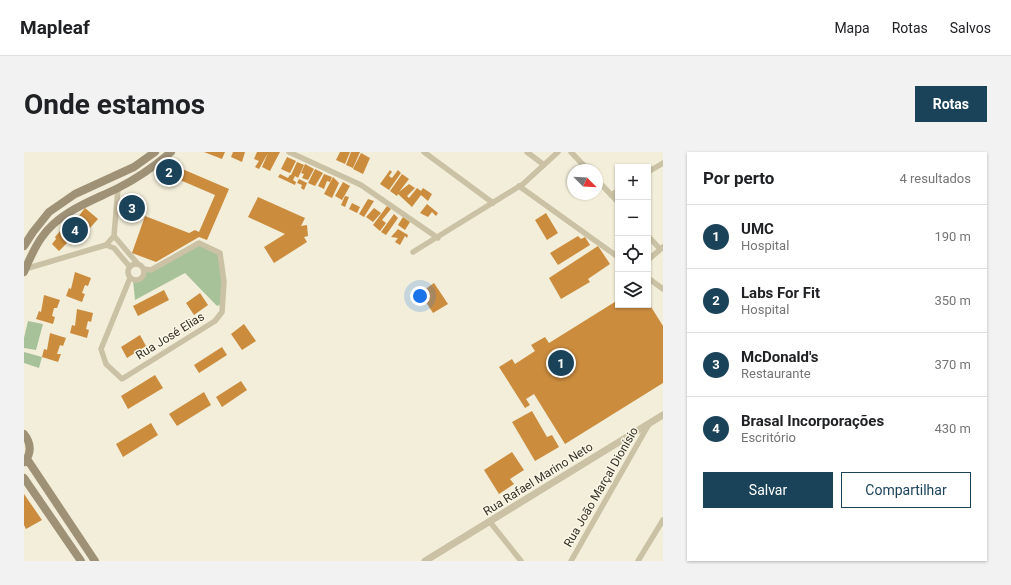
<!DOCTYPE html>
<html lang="pt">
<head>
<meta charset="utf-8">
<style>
  :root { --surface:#fff; --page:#f2f2f2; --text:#202124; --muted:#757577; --line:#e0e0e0; --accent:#1a4259 }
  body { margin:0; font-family:Roboto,sans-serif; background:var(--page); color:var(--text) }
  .controls { position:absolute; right:12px; top:12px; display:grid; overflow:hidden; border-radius:0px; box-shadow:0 1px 3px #0004 }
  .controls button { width:36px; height:36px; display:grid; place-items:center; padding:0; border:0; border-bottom:1px solid var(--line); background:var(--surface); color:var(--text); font:20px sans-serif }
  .compass { position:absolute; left:543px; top:12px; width:36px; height:36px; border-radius:50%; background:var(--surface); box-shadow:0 1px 3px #0004; rotate:114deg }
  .you { position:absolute; left:396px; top:144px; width:14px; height:14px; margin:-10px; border:3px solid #fff; border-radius:50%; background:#1a73e8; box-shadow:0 0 0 6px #1a73e833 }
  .badge { display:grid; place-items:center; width:26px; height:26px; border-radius:50%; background:var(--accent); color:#fff; font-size:13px; font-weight:700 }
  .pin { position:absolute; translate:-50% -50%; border:2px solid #fff; box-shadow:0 1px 4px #0006 }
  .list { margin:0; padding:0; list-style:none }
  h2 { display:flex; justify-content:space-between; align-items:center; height:52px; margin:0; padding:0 16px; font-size:17px }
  h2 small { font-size:13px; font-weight:400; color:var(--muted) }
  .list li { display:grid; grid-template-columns:26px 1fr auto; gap:12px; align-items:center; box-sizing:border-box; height:64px; padding:0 16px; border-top:1px solid var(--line) }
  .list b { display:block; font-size:15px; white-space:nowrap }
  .list p { margin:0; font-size:13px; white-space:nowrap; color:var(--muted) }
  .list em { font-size:13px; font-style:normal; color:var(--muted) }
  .actions { display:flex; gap:8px; padding:12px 16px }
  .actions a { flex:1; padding:9px 0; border:1px solid var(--accent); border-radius:0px; text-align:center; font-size:14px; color:var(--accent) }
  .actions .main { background:var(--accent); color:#fff }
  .icon { flex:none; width:22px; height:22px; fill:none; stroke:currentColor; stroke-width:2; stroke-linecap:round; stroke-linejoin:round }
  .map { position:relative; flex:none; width:639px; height:409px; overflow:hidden; border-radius:0px }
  header { display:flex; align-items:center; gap:24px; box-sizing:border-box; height:56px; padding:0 20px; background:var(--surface); border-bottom:1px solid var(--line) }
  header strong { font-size:19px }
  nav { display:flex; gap:22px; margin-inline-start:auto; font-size:14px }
  .intro { display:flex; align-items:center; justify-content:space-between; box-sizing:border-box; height:96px; padding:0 24px }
  h1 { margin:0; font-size:28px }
  .button { padding:10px 18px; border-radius:0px; background:var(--accent); color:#fff; font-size:14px; font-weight:700 }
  main { display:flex; gap:24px; padding:0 24px }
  aside { flex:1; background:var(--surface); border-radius:0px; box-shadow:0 1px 3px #0004 }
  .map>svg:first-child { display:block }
  .green { fill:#a7c299 }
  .building { fill:#cb8c3e }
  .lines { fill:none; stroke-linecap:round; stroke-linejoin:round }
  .minor { stroke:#cbc2a5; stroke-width:5.5 }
  .tertiary { stroke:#cbc2a5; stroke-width:7 }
  .secondary { stroke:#9f9176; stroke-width:8 }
  .labels { text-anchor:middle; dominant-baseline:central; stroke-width:3; stroke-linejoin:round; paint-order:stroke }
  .street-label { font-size:12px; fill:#363026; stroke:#faf7e6 }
</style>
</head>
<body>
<header>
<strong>Mapleaf</strong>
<nav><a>Mapa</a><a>Rotas</a><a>Salvos</a></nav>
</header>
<div class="intro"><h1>Onde estamos</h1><a class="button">Rotas</a></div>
<main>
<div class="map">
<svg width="639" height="409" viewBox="0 0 639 409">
  <rect width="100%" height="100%" fill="#f2eed9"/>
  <!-- green -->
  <path class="green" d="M175,91l21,10 4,29 -2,22 -5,2 -32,-33 -50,27 -2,-20h5l5,-3 1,-8 7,1z
    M4,169l15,3 -7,26 -12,-2v-10z
    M0,200l18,5 -3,11 -15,-5z"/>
  <!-- building -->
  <path class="building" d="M180,0h21l-3,7z
    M209,0h12l-3,10 -11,-5z
    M233,0h23l-10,19 -8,-4 6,-14 -9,16 -4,-2 4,-6 -5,-2z
    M316,0h10l-5,12 -9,-4z
    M327,0h9l-7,16 -7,-3z
    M337,1l9,5 -7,16 -10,-5z
    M263,5l9,4 -6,12 -9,-4z
    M273,10l7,3 -6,13 -3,-2 -2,4 3,2 -1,3 -17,-8 2,-3 8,4 2,-3h1z
    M281,12l9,5 -6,11 -6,-2 2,-4 -3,-1z
    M149,13l56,24 -22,51 -8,-3 -43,25 -24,-9 13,-37 44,17 6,-3 4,2 16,-37 -35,-15 -1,3 -12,-5z
    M291,17l8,4 -8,13 -7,-3z
    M366,18l2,2 -3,4 3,2 6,-8 3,3 -12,17 -9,-6z
    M300,22l8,3 -2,5 -3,-1 -3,8 -6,-3z
    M378,22l7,5 -10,13 10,-8 6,4 -8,8 2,2 8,-10 4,3 2,-3 9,6 -4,7 -7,-6 -9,12 -14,-13 -1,2 -7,-5z
    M309,25l6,6 -7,15 -8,-4z
    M275,27l8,4 -3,7 -3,-2 1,-3 -5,-2z
    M319,30l7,4 -8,14 -7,-4z
    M104,44l10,1 -2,22h-10z
    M321,44l4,1 -4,10 -4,-2z
    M234,45l47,21 -4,8 6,-1 1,11 -4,1 3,5 -33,21 -10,-16 21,-13 -37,-17z
    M344,47l6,2 -10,16 -5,-3z
    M328,51l8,4 -3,6 -8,-4z
    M403,52l11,9 -2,3 -4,-4 -4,5 -8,-4z
    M363,54l4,3 -9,11 4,3 -6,8 -7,-6z
    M61,56l13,11 -9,10 -2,-1 -2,2 4,3 -10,11 -7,-6 -13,13 -7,-7 4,-5 -1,-2 6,-7 2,2 3,-5 5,-1z
    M350,56l7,5 -8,9 -7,-5z
    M522,61l12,20 -11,7 -12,-20z
    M370,62l4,4 -12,17 -5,-3z
    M379,65l7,5 -5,8 -7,-5z
    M374,77l10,6 -1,3 -2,-2 -5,9 -5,-3 3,-4 -7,-1z
    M554,84l3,3 4,-2 5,8 -32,20 -8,-12z
    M574,94l12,18 -22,15 2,3 -29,17 -12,-21z
    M51,120l16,6 -3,8 -3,-1 -3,8 3,1 -3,8 -16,-6 3,-8 2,1z
    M410,131l14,21 -15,9 -13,-20z
    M140,138l5,10 -31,16 -5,-10z
    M176,141l8,12 -14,10 -8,-12z
    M20,143l16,5 -3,8h-3l-2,8 3,1 -2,7 -17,-5 3,-8 2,1z
    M594,148v5h30v-3l15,24v57l-98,61 -31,-50 -8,5 4,6 -5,3 -26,-41 13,-8 3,5 20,-13 -4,-6 14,-8 4,6z
    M53,157l16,4 -2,9 -3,-1 -2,8 3,1 -2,8 -17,-5 2,-8 3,1z
    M220,172l12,17 -14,9 -11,-16z
    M26,181l16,5 -3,8 -3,-1 -3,9h4l-3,8 -16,-5 2,-8 3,1z
    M116,183l6,11 -19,12 -6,-11z
    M198,195l5,8 -28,18 -5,-8z
    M131,223l8,13 -35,21 -7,-13z
    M217,229l6,9 -25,17 -6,-10z
    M180,240l7,13 -34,21 -8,-12z
    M508,259l15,26 5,-2 7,12 -24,14 -23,-39z
    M127,271l7,12 -35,22 -7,-13z
    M488,300l12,18 -14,9 4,5 -15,10 -15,-24z
    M0,342l18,26 -16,9 -2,-4z"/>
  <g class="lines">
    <!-- minor -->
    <path class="minor" d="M265,0l72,33 77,53
      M400,0l69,51
      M503,0l17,13
      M547,0l17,18
      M624,20l15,-9
      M573,28l21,22
      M495,34l99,71
      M587,43l7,-4
      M90,84l4,-48
      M90,84l24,28
      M624,84l12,13
      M82,93l8,3 16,19
      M389,100l110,-68 35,-32
      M624,108l15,-13
      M104 120a8 8 0 1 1 16 0a8 8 0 1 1-16 0Z
      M1,117l81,-24 8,-9
      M106,126l-29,71 5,15 16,15 93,-58 7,-9 2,-30 -4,-29 -21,-10 -48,27 -7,-1
      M624,126l15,11
      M466,370l31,39
      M547,409l78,-137
      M614,409l25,-41"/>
    <!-- tertiary -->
    <path class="tertiary" d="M401,409l238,-146"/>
    <!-- secondary -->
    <path class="secondary" d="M0,94l9,-14 16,-20 26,-18 59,-27 21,-15
      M0,120c5,-12 10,-24 18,-35 18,-26 50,-36 76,-49 20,-10 37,-22 53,-36
      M0,282c7,9 8,18 1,28
      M3,307l68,102
      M0,326l57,83"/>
  </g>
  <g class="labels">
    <!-- street labels -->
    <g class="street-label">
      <text transform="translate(146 184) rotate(-32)">Rua José Elias</text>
      <text transform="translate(514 327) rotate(-32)">Rua Rafael Marino Neto</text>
      <text transform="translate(577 335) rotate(-60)">Rua João Marçal Dionísio</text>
    </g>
  </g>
</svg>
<div class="controls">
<button>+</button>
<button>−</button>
<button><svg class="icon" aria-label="locate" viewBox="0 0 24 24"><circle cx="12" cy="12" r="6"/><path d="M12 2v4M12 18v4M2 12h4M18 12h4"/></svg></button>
<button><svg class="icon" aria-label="layers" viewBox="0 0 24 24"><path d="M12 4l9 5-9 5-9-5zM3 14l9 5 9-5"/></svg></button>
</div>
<svg class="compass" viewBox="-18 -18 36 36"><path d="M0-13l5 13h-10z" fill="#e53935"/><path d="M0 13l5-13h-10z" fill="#757577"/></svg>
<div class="you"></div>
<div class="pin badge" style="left:537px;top:211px">1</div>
<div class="pin badge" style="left:145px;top:20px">2</div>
<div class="pin badge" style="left:108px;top:56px">3</div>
<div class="pin badge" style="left:51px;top:78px">4</div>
</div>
<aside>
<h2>Por perto<small>4 resultados</small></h2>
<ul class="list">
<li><span class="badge">1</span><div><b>UMC</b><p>Hospital</p></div><em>190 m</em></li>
<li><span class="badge">2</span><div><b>Labs For Fit</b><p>Hospital</p></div><em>350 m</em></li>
<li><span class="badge">3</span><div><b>McDonald's</b><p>Restaurante</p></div><em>370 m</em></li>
<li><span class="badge">4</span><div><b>Brasal Incorporações</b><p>Escritório</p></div><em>430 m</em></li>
</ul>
<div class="actions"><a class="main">Salvar</a><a>Compartilhar</a></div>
</aside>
</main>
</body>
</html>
